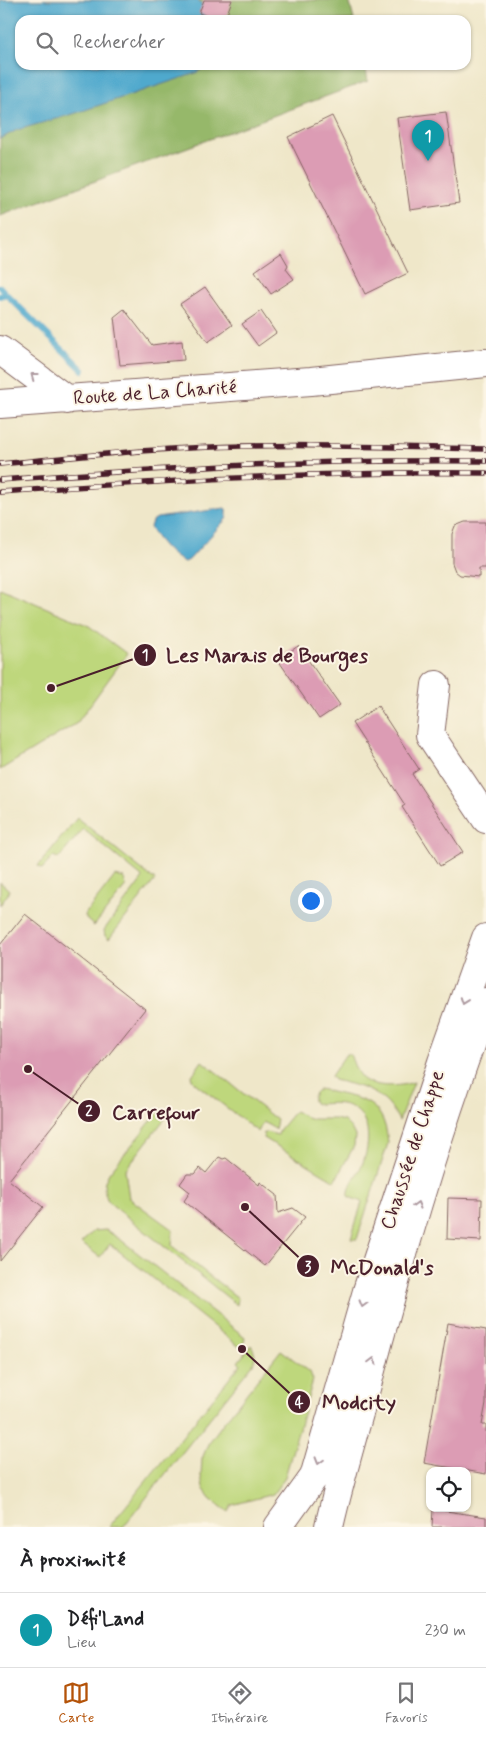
<!DOCTYPE html>
<html lang="fr">
<head>
<meta charset="utf-8">
<style>
  :root { --surface:#fff; --page:#f6f6f6; --text:#202124; --muted:#757577; --line:#e0e0e0; --accent:#b45309 }
  body { margin:0; font-family:Mynerve,sans-serif; background:var(--page); color:var(--text) }
  .controls { position:absolute; right:15px; bottom:15px; display:grid; overflow:hidden; border-radius:10px; box-shadow:0 1px 4px #0004 }
  .controls button { width:45px; height:45px; display:grid; place-items:center; padding:0; border:0; border-bottom:1px solid var(--line); background:var(--surface); color:var(--text); font:25px sans-serif }
  .you { position:absolute; left:310px; top:900px; width:18px; height:18px; margin:-12px; border:4px solid #fff; border-radius:50%; background:#1a73e8; box-shadow:0 0 0 8px #1a73e833 }
  .badge { display:grid; place-items:center; width:32px; height:32px; border-radius:50%; background:var(--accent); color:#fff; font-size:16px; font-weight:700 }
  .pin { position:absolute; translate:-50% -41px; filter:drop-shadow(0 1px 2px #0008) }
  .pin::after { content:''; position:absolute; top:26px; width:18px; height:15px; background:inherit; clip-path:polygon(0 0,100% 0,50% 100%) }
  .list { margin:0; padding:0; list-style:none }
  h2 { display:flex; justify-content:space-between; align-items:center; height:65px; margin:0; padding:0 20px; font-size:21px }
  h2 small { font-size:16px; font-weight:400; color:var(--muted) }
  .list li { display:grid; grid-template-columns:32px 1fr auto; gap:15px; align-items:center; box-sizing:border-box; height:75px; padding:0 20px; border-top:1px solid var(--line) }
  .list b { display:block; font-size:19px; white-space:nowrap }
  .list p { margin:0; font-size:16px; white-space:nowrap; color:var(--muted) }
  .list em { font-size:16px; font-style:normal; color:var(--muted) }
  .icon { flex:none; width:28px; height:28px; fill:none; stroke:currentColor; stroke-width:2; stroke-linecap:round; stroke-linejoin:round }
  .map { position:relative; flex:none; width:486px; height:1527px; overflow:hidden }
  .search { position:absolute; background:var(--surface); box-shadow:0 1px 4px #0004; left:15px; right:15px; top:15px; height:55px; display:flex; align-items:center; gap:12px; box-sizing:border-box; padding:0 18px; border-radius:15px; color:var(--muted); font-size:19px }
  .sheet { height:140px; background:var(--surface) }
  nav { display:flex; justify-content:space-around; align-items:center; box-sizing:border-box; height:70px; border-top:1px solid var(--line); background:var(--surface); font-size:14px; color:var(--muted) }
  nav a { display:grid; justify-items:center; gap:2px }
  nav .on { color:var(--accent) }
  .map>svg:first-child { display:block }
  .green { fill:#bed77b; stroke:#847b53 }
  .forest { fill:#96b86b; stroke:#706c4b }
  .water { fill:#50a9cd; stroke:#4d647c }
  .lines { fill:none; stroke-linecap:round; stroke-linejoin:round }
  .stream { stroke:#50a9cd; stroke-width:6 }
  .building { fill:#dc9cb4 }
  .minor-casing { stroke:#846562; stroke-width:30 }
  .major-casing { stroke:#846562; stroke-width:30 }
  .minor { stroke:#fff; stroke-width:28 }
  .major { stroke:#fff; stroke-width:28 }
  .rail-casing { stroke:#4a1f2b; stroke-width:5.5 }
  .rail { stroke:#fcf5e5; stroke-width:4; stroke-dasharray:11; stroke-linecap:butt }
  .oneway { stroke:#ae9aa0 }
  .labels { text-anchor:middle; dominant-baseline:central; stroke-width:4; stroke-linejoin:round; paint-order:stroke }
  .street-label { font-size:20px; fill:#4a1f2b; stroke:#fcf5e5 }
  .leader { fill:none; stroke:#4a1f2b; stroke-width:2 }
  .callout-dot { fill:#4a1f2b; stroke:#fcf5e5; stroke-width:2 }
  .mark-label { font-size:15px; text-anchor:middle; font-weight:bold; fill:#fff }
  .callout-label { font-size:21px; text-anchor:middle; font-weight:bold; fill:#4a1f2b; stroke:#fcf5e5; stroke-width:4; stroke-linejoin:round; paint-order:stroke }
</style>
</head>
<body>
<div class="map">
<svg width="486" height="1527" viewBox="0 0 486 1527">
  <rect width="100%" height="100%" fill="#fcf5e5"/>
  <filter id="ink" filterUnits="userSpaceOnUse"><feTurbulence type="fractalNoise" baseFrequency=".02" numOctaves="2"/><feDisplacementMap in="SourceGraphic" scale="10" xChannelSelector="R" yChannelSelector="G"/><feConvolveMatrix kernelMatrix="1 2 1 2 8 2 1 2 1" color-interpolation-filters="sRGB"/></filter>
  <filter id="wash" filterUnits="userSpaceOnUse"><feTurbulence type="fractalNoise" baseFrequency=".0096" numOctaves="4" result="noise"/><feDisplacementMap in="SourceGraphic" scale="20" xChannelSelector="R" yChannelSelector="G"/><feGaussianBlur stdDeviation="1.12" result="paint"/><feColorMatrix in="noise" values="0 0 0 0 0 0 0 0 0 0 0 0 0 0 0 0 0 1.4 0 .05"/><feComposite in="paint" operator="in"/></filter>
  <g filter="url(#wash)">
    <rect width="100%" height="100%" fill="#efe7c9"/>
    <!-- green -->
    <path class="green" d="M0,588l89,38 38,28 -50,69 -77,47z
      M77,818l78,62 -46,59 -4,-3 -1,-6 39,-52 -60,-49 -23,28 -3,1 -3,-2 -12,13 -4,-3z
      M115,876l9,2 2,8 -32,40 -7,-6 -2,-4 1,-3z
      M0,882l9,8 -1,4 -8,11z
      M346,1054h4c3,8 6,19 13,25 12,9 37,8 51,3l-15,39c-13,-29 -36,-34 -65,-41l-3,-4z
      M202,1061l75,59 -2,9 -12,-7 -5,10 -63,-49 -4,-6z
      M320,1089c37,11 64,6 68,54l-31,96h-6l11,-37 -13,-5c-2,-11 9,-23 13,-32 9,-21 10,-52 -16,-60 -10,-3 -21,-1 -31,-1l-2,-3c-1,-6 2,-9 7,-12z
      M160,1110l10,2 -45,58 4,28 44,32 -1,16 66,52 -1,7 -126,-101 -4,-5 -3,-10 1,-8 4,-8z
      M295,1111l14,8h26l9,2 7,7 4,8 -1,10 -19,35 -71,-43 -1,-4 3,-2 12,3 2,-6z
      M106,1230l15,10 124,97 -3,12 -132,-105 -10,13 -19,-14 13,-12z
      M251,1345c4,6 5,12 2,19l-130,163h-14l132,-163 -3,-2z
      M281,1350l29,22 3,8 -28,97 -12,17 -41,11 -4,7 -18,-14 -7,-10 -2,-12 1,-17 6,-15 16,-22z"/>
    <!-- forest -->
    <path class="forest" d="M0,0h349l5,20h-334v45h345l3,16 -368,135z"/>
    <!-- water -->
    <path class="water" d="M0,0h197l6,4 -4,9 17,7h-196v45h188l-12,8 -123,41 -56,16 -17,9z
      M225,508l2,4v6l-38,42 -4,2c-12,-3 -30,-24 -35,-35l2,-6 5,-3z"/>
    <g class="lines">
      <!-- stream -->
      <path class="stream" d="M0,287l6,7 -6,2
        M6,294l77,76"/>
    </g>
    <g id="blocks">
      <!-- building -->
      <path class="building" d="M204,0h28l-7,20h-9l-17,-7z
        M446,112l13,91 -49,7 -13,-92z
        M332,116l76,157 -43,21 -77,-157z
        M281,253l7,12 -2,4 8,10 -23,15 -16,-23z
        M205,287l27,38 -24,17 -28,-38z
        M124,309l28,36 30,-4 2,19 -64,5 -6,-48z
        M261,311l15,22 -18,13 -16,-22z
        M465,522h21v46h-7v9l-19,-2 -5,-4 -3,-8v-29l3,-8z
        M298,646l42,59 -21,14 -41,-59z
        M378,706l41,63 -7,5 51,78 -23,14 -38,-59 3,-2 -53,-82z
        M25,914l120,95 -136,171 34,27 -43,54v-316z
        M219,1157l4,2 3,-1 33,27 1,-3 17,13 1,18 15,-5 12,9 -40,49 -81,-65 6,-9 -10,-8 7,-10h8l5,-6 6,5z
        M448,1198l34,1 -1,42 -34,-2z
        M448,1323l38,7v73l-4,22h4v49l-62,-11z
        M433,1509l53,8v10h-54z"/>
    </g>
  </g>
  <g filter="url(#ink)">
    <use href="#blocks" fill-opacity="0" stroke="#846562" stroke-width="1"/>
    <g class="lines">
      <!-- minor casing -->
      <g class="minor-casing">
        <path id="minor" d="M436,685l-6,50 56,84"/>
      </g>
      <!-- major casing -->
      <g class="major-casing">
        <path id="major" d="M0,350l67,50
          M0,404l311,-23 175,-18
          M278,1527l36,-50 53,-186 75,-229 44,-124
          M329,1527c12,-53 28,-105 42,-157 33,-125 69,-248 115,-368"/>
      </g>
      <!-- minor -->
      <use href="#minor" class="minor"/>
      <!-- major -->
      <use href="#major" class="major"/>
      <!-- rail casing -->
      <g class="rail-casing">
        <path id="rail" d="M0,464c63,-6 126,-13 189,-16 99,-5 198,-1 297,1
          M0,480c162,-12 324,-21 486,-19
          M0,492c162,-11 324,-21 486,-19"/>
      </g>
      <!-- rail -->
      <use href="#rail" class="rail"/>
    </g>
    <!-- one-way arrows -->
    <defs><path id="oneway-chevron" d="M-2-3.5L2.5 0L-2 3.5" fill="none" stroke-width="1.6" stroke-linecap="round" stroke-linejoin="round" transform="scale(1.25)"/></defs>
    <g class="oneway">
      <use href="#oneway-chevron" transform="translate(34 376) rotate(-143)"/>
      <use href="#oneway-chevron" transform="translate(464 1001) rotate(110)"/>
      <use href="#oneway-chevron" transform="translate(417 1205) rotate(-74)"/>
      <use href="#oneway-chevron" transform="translate(363 1304) rotate(106)"/>
      <use href="#oneway-chevron" transform="translate(373 1361) rotate(-75)"/>
      <use href="#oneway-chevron" transform="translate(319 1461) rotate(106)"/>
    </g>
  </g>
  <g class="labels">
    <!-- street labels -->
    <g class="street-label">
      <text transform="translate(155 393) rotate(-4)">Route de La Charité</text>
      <text transform="translate(413 1150) rotate(-72)">Chaussée de Chappe</text>
    </g>
  </g>
  <!-- callouts -->
  <path class="leader" d="M51 688L145 655M28 1069L89 1111M245 1207L308 1266M242 1349L299 1402"/>
  <g class="callout-dot">
    <circle cx="51" cy="688" r="5"/>
    <circle cx="28" cy="1069" r="5"/>
    <circle cx="245" cy="1207" r="5"/>
    <circle cx="242" cy="1349" r="5"/>
    <circle cx="145" cy="655" r="12"/>
    <circle cx="89" cy="1111" r="12"/>
    <circle cx="308" cy="1266" r="12"/>
    <circle cx="299" cy="1402" r="12"/>
  </g>
  <g class="mark-label">
    <text x="145" y="660">1</text>
    <text x="89" y="1116">2</text>
    <text x="308" y="1272">3</text>
    <text x="299" y="1407">4</text>
  </g>
  <g class="callout-label">
    <text x="267" y="662">Les Marais de Bourges</text>
    <text x="156" y="1119">Carrefour</text>
    <text x="382" y="1274">McDonald's</text>
    <text x="359" y="1409">Modcity</text>
  </g>
</svg>
<div class="controls">
<button><svg class="icon" aria-label="locate" viewBox="0 0 24 24"><circle cx="12" cy="12" r="6"/><path d="M12 2v4M12 18v4M2 12h4M18 12h4"/></svg></button>
</div>
<div class="you"></div>
<div class="pin badge" style="left:428px;top:161px;background:#0f9aa8">1</div>
<div class="search"><svg class="icon" aria-label="search" viewBox="0 0 24 24"><circle cx="10" cy="10" r="6"/><path d="M15 15l6 6"/></svg>Rechercher</div>
</div>
<section class="sheet">
<h2>À proximité<small></small></h2>
<ul class="list">
<li><span class="badge" style="background:#0f9aa8">1</span><div><b>Défi'Land</b><p>Lieu</p></div><em>230 m</em></li>
</ul>
</section>
<nav>
<a class="on"><svg class="icon" aria-label="map" viewBox="0 0 24 24"><path d="M3 6l6-2 6 2 6-2v14l-6 2-6-2-6 2zM9 4v14M15 6v14"/></svg>Carte</a>
<a><svg class="icon" aria-label="directions" viewBox="0 0 24 24"><path d="M12 3l9 9-9 9-9-9zM9 14v-3h6M13 9l2 2-2 2"/></svg>Itinéraire</a>
<a><svg class="icon" aria-label="saved" viewBox="0 0 24 24"><path d="M7 4h10v16l-5-4-5 4z"/></svg>Favoris</a>
</nav>
</body>
</html>
